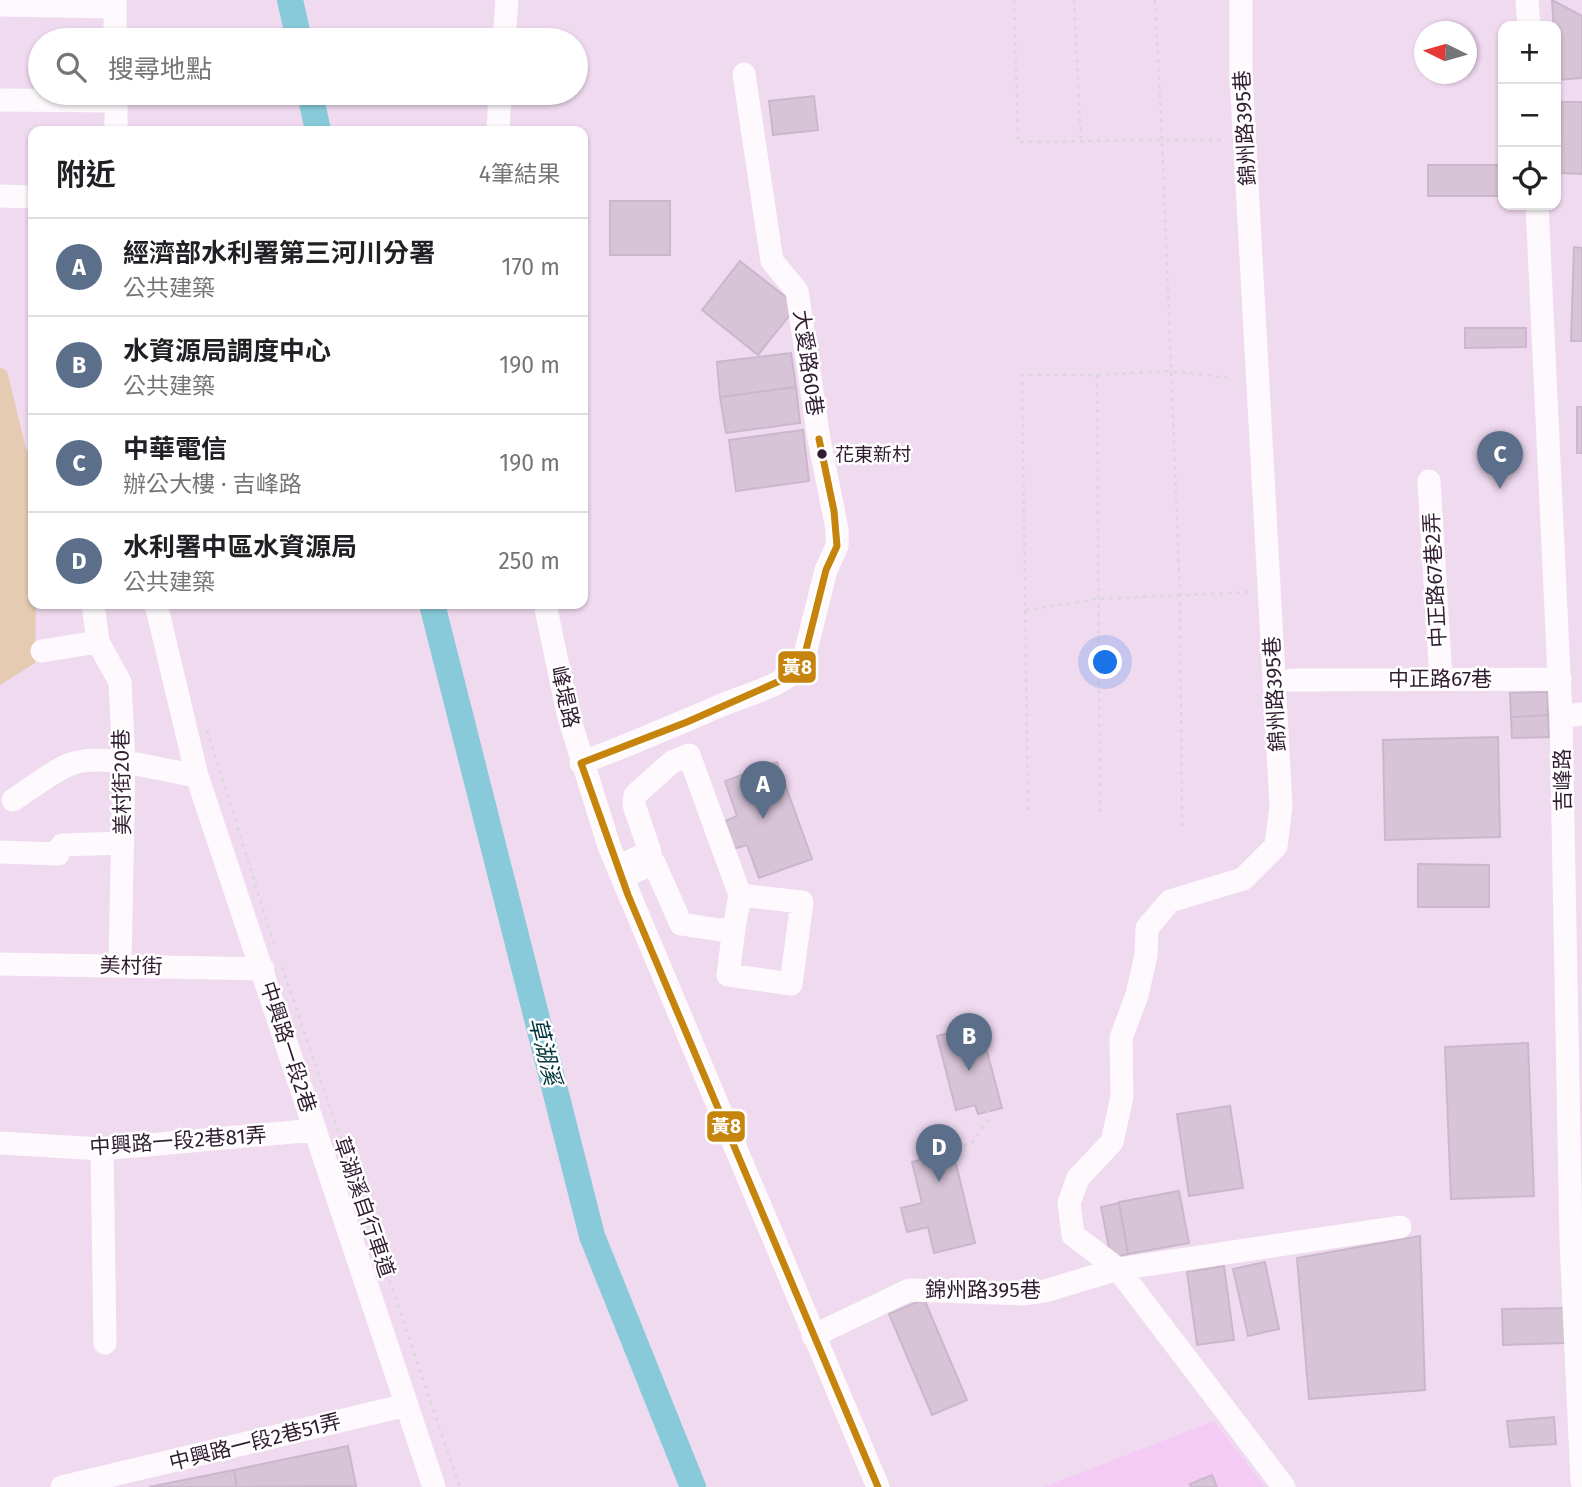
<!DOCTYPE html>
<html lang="zh-TW">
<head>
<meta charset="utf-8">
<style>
  :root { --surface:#fff; --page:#f2f2f2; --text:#202124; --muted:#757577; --line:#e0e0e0; --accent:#2563eb }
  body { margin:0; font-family:"Fira Sans","Noto Sans TC",sans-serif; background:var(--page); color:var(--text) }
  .controls { position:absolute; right:21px; top:21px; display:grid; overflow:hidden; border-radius:14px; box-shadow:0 2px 5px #0004 }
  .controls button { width:63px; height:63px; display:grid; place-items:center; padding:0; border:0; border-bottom:2px solid var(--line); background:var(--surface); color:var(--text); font:35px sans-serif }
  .compass { position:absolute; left:1414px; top:21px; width:63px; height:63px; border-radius:50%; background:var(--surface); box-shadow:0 2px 5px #0004; rotate:275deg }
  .you { position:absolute; left:1106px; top:663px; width:24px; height:24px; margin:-18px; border:5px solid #fff; border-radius:50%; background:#1a73e8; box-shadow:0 0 0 10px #1a73e833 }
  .badge { display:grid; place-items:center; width:46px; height:46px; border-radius:50%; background:var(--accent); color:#fff; font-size:23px; font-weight:700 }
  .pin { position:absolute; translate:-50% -58px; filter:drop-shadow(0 2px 4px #0008) }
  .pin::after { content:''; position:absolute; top:37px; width:24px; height:21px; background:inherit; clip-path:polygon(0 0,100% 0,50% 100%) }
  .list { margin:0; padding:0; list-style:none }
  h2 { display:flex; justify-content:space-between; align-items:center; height:91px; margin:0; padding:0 28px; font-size:30px }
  h2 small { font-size:23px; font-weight:400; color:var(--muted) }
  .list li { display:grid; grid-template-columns:46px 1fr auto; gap:21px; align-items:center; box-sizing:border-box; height:98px; padding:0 28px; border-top:2px solid var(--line) }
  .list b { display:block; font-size:26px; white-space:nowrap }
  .list p { margin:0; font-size:23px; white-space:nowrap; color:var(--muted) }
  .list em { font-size:23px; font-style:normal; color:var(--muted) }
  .icon { flex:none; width:38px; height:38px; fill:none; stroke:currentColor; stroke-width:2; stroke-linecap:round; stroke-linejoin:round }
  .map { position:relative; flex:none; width:1582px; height:1487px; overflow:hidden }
  .search { position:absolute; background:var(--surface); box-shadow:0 2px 5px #0004; left:28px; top:28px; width:560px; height:77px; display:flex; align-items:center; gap:18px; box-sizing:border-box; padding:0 24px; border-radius:38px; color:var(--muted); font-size:26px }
  .panel { position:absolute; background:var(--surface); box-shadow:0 2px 5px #0004; left:28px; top:126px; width:560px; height:483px; border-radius:14px }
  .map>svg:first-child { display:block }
  .built { fill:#f4cbf5 }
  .green { fill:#e5cbb1 }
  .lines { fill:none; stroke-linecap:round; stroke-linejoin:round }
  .river { stroke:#88cad9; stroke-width:26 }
  .building { fill:#d7c4d7; stroke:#cbb7cb; stroke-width:2 }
  .path { stroke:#dcd6dc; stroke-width:2.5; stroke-dasharray:3.5 5; stroke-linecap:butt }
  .minor { stroke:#fdf9fd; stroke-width:23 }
  .bus-1-casing { stroke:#fff; stroke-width:12 }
  .bus-1 { stroke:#c6840c; stroke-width:7 }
  .bus-dot { fill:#311d31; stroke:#fff; stroke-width:2.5 }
  .labels { text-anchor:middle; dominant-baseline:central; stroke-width:5; stroke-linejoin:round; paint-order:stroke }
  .bus-label { font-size:19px; fill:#311d31; stroke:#fff; text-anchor:start }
  .street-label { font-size:21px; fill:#311d31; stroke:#fff }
  .water-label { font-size:23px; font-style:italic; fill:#02363c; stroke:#fff }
  .line-badge { stroke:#fff; stroke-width:2.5 }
  .badge-label { font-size:19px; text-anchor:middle; font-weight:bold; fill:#fff }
</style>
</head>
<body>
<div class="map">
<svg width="1582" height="1487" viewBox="0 0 1582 1487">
  <rect width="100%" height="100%" fill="#f0daf0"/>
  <!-- built -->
  <path class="built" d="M1214,1421l51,66h-221z"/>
  <!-- green -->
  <path class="green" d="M0,367l7,4 19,78 7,6v149h3l-1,59 -35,22z"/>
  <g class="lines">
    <!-- river -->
    <path class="river" d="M290,0l9,40
      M310,93l8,38
      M432,604l160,632 101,251"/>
  </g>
  <!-- building -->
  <path class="building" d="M1552,0l30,16v62l-25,2z
    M814,96l4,34 -45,5 -4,-34z
    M1561,102h21v72l-22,-1z
    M1428,165h75v31h-75z
    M610,201h60v54h-60z
    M1574,247l8,1v93h-11z
    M740,261l57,45 -39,49 -56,-45z
    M1465,328h61v19l-61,1z
    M791,353l5,34 -76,10 -3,-35z
    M796,387l4,36 -74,10 -6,-36z
    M1577,407h5v46h-5z
    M803,430l6,51 -73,10 -7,-51z
    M1547,692l1,23 -37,2 -1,-24z
    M1548,715l1,22 -37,1 -1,-21z
    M1498,737l2,100 -115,3 -2,-100z
    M777,762l35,97 -53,19 -12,-33 -18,5 -8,-27 16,-7 -12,-35z
    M1418,864l71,1v42h-71z
    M980,1025l22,83 -24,6 -3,-9 -19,5 -19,-74z
    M1528,1043l6,153 -83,3 -6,-152z
    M1230,1106l13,82 -54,8 -12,-82z
    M953,1151l22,92 -41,10 -6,-26 -21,5 -6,-24 21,-5 -10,-41z
    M1179,1191l10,52 -61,11 -9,-52z
    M1119,1203l9,51 -17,4 -10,-51z
    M1420,1236l5,154 -116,9 -12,-141z
    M1265,1262l14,67 -31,7 -15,-67z
    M1224,1266l10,74 -37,5 -10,-73z
    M924,1299l43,101 -35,15 -43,-101z
    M1566,1308l1,35 -64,2 -1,-36z
    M1554,1417l2,27 -46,3 -3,-26z
    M348,1446l8,40 -119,1 -3,-17z
    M234,1470l3,17h-88z
    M1212,1475l5,12h-26l-1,-3z"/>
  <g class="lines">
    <!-- path -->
    <path class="path" d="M1014,0l4,142 144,-2 18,456 2,231
      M1074,0l7,142
      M1155,0l7,140h59
      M1097,375l73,-4 61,7
      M1025,610l73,-11 153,-7
      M207,730l67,214
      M1028,810l-6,-435h75l3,438
      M282,967l178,520
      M944,1154l-1,-4 28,-6 17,-24v-9"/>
    <!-- minor -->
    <path class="minor" d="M115,0v40
      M1241,0v75l40,731 -5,40 -33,33 -73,22 -23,27 -1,27 -9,40 -16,43 1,59 -10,45 -34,36 -9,25 4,32 45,34 282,-42
      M1527,0l2,26
      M0,5l115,2
      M504,40l3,-40
      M0,100l116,1
      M116,131v-38
      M498,131l2,-38
      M0,196l33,1
      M1537,205l24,512 10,524 11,241
      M1429,481l12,198
      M93,604l5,38 22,40 4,81 -4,202
      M156,604l41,172 237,711
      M545,604l23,110 41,132 269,641
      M42,651l56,-9
      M1292,680l268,-1
      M1561,717l21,-3
      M581,763c48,-18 94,-38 141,-58 26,-11 64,-19 81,-43l23,-92 11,-24v-17l-18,-90 -22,-148 -25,-30 -28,-187
      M13,800c18,-12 36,-26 55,-35 32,-14 95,6 129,11
      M0,852l58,2 4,-9 61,-2
      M618,867l32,-15 -16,-47 1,-10 37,-33 17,-7 51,140 -6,33 -14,2 -39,-6 -27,-61 -32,14
      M734,928l-6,47 63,9 11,-82 -62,-7
      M0,964l263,5
      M0,1143l102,6 213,-19
      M102,1149l3,194
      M813,1336l96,-46 116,4 20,-3 73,-22 166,218
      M62,1487l345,-82"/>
    <!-- bus-1 casing -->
    <g class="bus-1-casing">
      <path id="bus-1" d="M581,763l47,132 250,592
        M581,763l106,-41 95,-42 21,-18 23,-92 11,-24 -3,-35 -15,-72"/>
    </g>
    <!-- bus-1 -->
    <use href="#bus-1" class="bus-1"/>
  </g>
  <!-- markers -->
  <circle class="bus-dot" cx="822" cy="454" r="6"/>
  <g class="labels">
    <!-- bus labels -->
    <g class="bus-label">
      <text x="835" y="454">花東新村</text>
    </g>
    <!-- street labels -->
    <g class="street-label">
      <text transform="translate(1245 128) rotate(-93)">錦州路395巷</text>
      <text transform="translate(808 363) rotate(82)">大愛路60巷</text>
      <text transform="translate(1435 580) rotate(-93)">中正路67巷2弄</text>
      <text x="1440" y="679">中正路67巷</text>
      <text transform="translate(1275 694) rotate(-93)">錦州路395巷</text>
      <text transform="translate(565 697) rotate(77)">峰堤路</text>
      <text transform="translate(1563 780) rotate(-91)">吉峰路</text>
      <text transform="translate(122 782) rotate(-91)">美村街20巷</text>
      <text transform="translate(131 966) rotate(1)">美村街</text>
      <text transform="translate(288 1047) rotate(72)">中興路一段2巷</text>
      <text transform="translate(178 1141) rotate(-4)">中興路一段2巷81弄</text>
      <text transform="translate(364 1207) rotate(71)">草湖溪自行車道</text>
      <text x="983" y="1290">錦州路395巷</text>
      <text transform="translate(255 1442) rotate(-14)">中興路一段2巷51弄</text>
    </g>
    <!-- water labels -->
    <g class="water-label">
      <text transform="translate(545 1051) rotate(76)">草湖溪</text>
    </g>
  </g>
  <g class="line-badge">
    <rect x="777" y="650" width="40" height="34" rx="7" fill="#c6840c"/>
    <rect x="706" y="1110" width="40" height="33" rx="7" fill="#c6840c"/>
  </g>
  <g class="badge-label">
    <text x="797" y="674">黃8</text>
    <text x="726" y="1133">黃8</text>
  </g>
</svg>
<div class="controls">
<button>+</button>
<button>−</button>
<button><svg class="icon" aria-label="locate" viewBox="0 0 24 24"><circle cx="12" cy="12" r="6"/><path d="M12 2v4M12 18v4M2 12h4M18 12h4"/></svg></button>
</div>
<svg class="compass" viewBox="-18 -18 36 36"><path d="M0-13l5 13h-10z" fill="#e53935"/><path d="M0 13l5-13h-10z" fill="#757577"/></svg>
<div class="you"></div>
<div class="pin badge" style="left:763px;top:819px;background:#5c6f8a">A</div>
<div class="pin badge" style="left:969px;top:1071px;background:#5c6f8a">B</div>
<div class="pin badge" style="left:1500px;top:489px;background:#5c6f8a">C</div>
<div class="pin badge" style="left:939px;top:1182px;background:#5c6f8a">D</div>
<div class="search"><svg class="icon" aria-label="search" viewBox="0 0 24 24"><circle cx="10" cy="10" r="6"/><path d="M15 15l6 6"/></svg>搜尋地點</div>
<section class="panel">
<h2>附近<small>4筆結果</small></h2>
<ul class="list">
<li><span class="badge" style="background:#5c6f8a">A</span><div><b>經濟部水利署第三河川分署</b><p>公共建築</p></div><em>170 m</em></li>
<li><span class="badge" style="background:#5c6f8a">B</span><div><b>水資源局調度中心</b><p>公共建築</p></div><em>190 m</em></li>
<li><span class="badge" style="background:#5c6f8a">C</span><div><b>中華電信</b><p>辦公大樓 · 吉峰路</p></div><em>190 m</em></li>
<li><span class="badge" style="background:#5c6f8a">D</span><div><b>水利署中區水資源局</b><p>公共建築</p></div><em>250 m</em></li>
</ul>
</section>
</div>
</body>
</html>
